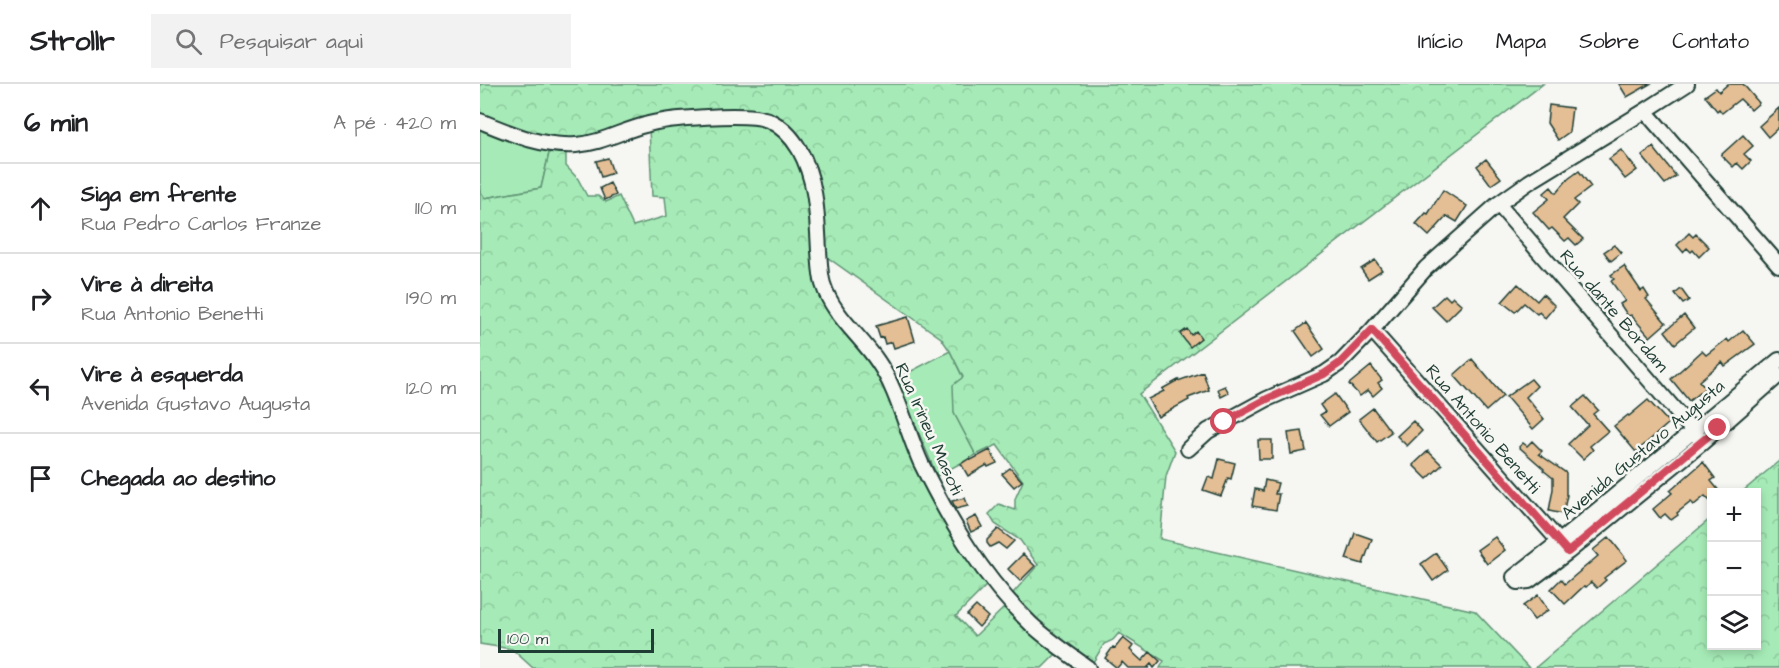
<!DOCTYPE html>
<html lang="pt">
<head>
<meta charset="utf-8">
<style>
  :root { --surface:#fff; --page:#f2f2f2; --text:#202124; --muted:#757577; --line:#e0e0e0 }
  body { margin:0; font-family:"Architects Daughter",sans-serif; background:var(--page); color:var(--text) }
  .controls { position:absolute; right:18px; bottom:18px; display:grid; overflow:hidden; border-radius:0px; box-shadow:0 3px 9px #0003 }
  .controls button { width:54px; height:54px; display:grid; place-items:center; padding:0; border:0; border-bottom:2px solid var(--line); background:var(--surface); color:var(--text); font:30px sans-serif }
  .scale { position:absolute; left:18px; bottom:15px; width:156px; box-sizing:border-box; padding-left:6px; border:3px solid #1f3d34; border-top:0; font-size:16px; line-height:21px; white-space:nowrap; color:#1f3d34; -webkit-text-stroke:4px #f6f6f2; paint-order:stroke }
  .stop { position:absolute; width:18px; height:18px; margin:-14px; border:4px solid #d1495b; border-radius:50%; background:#fff }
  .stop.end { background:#d1495b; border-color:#fff; box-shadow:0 2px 6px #0008 }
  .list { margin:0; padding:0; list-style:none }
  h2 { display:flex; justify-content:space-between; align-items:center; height:78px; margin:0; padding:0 24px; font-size:26px }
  h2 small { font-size:20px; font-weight:400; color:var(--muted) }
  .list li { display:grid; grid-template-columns:39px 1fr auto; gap:18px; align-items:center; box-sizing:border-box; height:90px; padding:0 24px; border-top:2px solid var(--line) }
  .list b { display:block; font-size:22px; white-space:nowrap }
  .list p { margin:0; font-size:20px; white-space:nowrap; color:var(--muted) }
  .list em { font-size:20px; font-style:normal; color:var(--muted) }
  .icon { flex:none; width:33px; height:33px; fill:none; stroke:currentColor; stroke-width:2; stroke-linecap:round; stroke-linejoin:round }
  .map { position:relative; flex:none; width:1299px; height:584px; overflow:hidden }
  header { display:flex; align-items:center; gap:36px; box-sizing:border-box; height:84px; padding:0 30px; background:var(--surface); border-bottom:2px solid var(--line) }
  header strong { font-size:28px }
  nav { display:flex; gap:33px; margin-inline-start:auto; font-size:21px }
  .search { width:420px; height:54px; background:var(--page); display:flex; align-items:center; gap:15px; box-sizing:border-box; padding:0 21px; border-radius:0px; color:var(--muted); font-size:22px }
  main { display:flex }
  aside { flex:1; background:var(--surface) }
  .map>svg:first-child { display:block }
  .grass { fill:#a6ebb7; stroke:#629476; stroke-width:1.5 }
  .forest { fill:url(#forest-crowns); stroke:#629476; stroke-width:1.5 }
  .building { fill:#e4be94; stroke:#1f3d34; stroke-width:1.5 }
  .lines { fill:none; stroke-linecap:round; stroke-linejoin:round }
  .minor-casing { stroke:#1f3d34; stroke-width:18 }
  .minor { stroke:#f6f6f2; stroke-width:14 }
  .route { stroke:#d1495b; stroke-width:8 }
  .labels { text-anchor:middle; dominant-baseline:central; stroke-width:5; stroke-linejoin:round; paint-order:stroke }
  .street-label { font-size:18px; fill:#1f3d34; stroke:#f6f6f2 }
</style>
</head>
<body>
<header>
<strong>Strollr</strong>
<div class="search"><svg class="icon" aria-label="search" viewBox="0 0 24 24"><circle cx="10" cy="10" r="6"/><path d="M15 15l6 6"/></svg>Pesquisar aqui</div>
<nav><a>Início</a><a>Mapa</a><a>Sobre</a><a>Contato</a></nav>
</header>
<main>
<aside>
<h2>6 min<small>A pé · 420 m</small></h2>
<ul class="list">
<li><svg class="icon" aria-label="ahead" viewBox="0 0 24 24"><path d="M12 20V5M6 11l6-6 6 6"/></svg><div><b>Siga em frente</b><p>Rua Pedro Carlos Franze</p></div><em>110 m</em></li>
<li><svg class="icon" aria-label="right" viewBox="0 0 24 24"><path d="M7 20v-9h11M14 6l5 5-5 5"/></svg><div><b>Vire à direita</b><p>Rua Antonio Benetti</p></div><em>190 m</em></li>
<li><svg class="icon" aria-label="left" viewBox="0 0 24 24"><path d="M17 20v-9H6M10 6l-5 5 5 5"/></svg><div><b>Vire à esquerda</b><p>Avenida Gustavo Augusta</p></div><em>120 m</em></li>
<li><svg class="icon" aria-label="arrive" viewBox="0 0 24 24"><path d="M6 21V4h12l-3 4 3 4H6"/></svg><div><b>Chegada ao destino</b></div></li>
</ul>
</aside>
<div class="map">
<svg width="1299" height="584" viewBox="0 0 1299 584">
  <defs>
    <pattern id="forest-crowns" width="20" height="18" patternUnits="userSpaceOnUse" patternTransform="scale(1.5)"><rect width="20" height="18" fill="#a6ebb7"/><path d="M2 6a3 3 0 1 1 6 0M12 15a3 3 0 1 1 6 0" fill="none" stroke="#8eca9e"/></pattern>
  </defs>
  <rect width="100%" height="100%" fill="#f6f6f2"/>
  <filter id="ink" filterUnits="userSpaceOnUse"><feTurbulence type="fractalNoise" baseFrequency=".0167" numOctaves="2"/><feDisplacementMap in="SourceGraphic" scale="12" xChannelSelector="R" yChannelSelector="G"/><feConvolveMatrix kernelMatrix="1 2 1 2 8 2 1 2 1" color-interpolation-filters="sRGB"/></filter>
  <g filter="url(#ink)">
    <!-- grass -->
    <path class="grass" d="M0,44l70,21 -9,39 -57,10 -4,-7z
      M470,267l13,27 -9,35 22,42 -39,21 -41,-97z"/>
    <!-- forest -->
    <path class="forest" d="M0,0h1063l-404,310 36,57 -9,25 -6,63 315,72 54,57h-369l4,-7 -45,-28 -6,7 -9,4 -12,20c-29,-22 -58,-41 -79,-71l25,-28 -18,-25 -25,-16 -6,-10 10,-10 16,6v-11l8,-18 -26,-36 -21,10 -22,-42 -1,-28 10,-8 -13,-26 -9,-13 -114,-81 -5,-54 -14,-47 -49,-43 -164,25 -45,3 -70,-24z
      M268,36l18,3 14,9 21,30 10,44 2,69 4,14 8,15 48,60 13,26 37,89 36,68 29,37 -32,32 19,20 32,-31 49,49 -14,14h-509l-21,-19 -32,-5v-453l5,7 56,-10 9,-39 16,1v16l12,13 9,17h11l8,6 13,-6 14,30 34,-10 -2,-19 -13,-1 -3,-69z
      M1299,377v207h-244l176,-150 1,128h44v-154h-14z"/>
    <!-- building -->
    <path class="building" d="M1139,0h31l-23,13z
      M1248,0h15l16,19 -8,7 -11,-11 -18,14 -3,-4 -2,2 -12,-15 11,-8 3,4z
      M1069,21l23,3 -3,24 -11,8 -11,-17z
      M1299,24v19l-11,10 -9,-11z
      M1263,51l10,11 -9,8 7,7 -8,8 -6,-6 -4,4 -12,-12z
      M1173,63l23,29 -11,8 -23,-28z
      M1141,66l16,20 -12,9 -16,-20z
      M128,74l5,15 -12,4 -5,-16z
      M1006,75l15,19 -10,7 -14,-19z
      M1099,87l12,16 -17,13 4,4 -15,15 20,20 -7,6 -7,-7 -4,3 -13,-13 -3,2 -16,-18 16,-13 -5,-6 7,-6 5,6 12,-14z
      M130,99l6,12 -11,5 -5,-12z
      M963,106l24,16 -10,16 -10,-6 -18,20 -13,-12 10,-11 2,1z
      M1209,149l4,4 3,-3 13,13 -10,10 -6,-7 -2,2 -4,-4 -4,4 -6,-7z
      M1134,161l7,8 -10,8 -7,-9z
      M895,176l7,10 -14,9 -7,-10z
      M1144,182l17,25 3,-2 5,8 -3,2 20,24 -16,14 -19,-22 -3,1 -8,-12 5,-3 -14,-20 3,-2 -3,-4z
      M1038,200l19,17 6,-7 12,12 -10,12 -6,-6 -2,2 -13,-11 -9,9 -13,-10z
      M1201,205l8,11 -6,4 -8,-10z
      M965,211l5,5 3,-3 9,8 -16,16 -14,-14z
      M1204,231l10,13 -19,16 -10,-13z
      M428,233l7,24 -21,7 -2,-6 -7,2 -2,-7 -3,1 -4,-12z
      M826,239l18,26 -11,8 -18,-26z
      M707,245l4,6 5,-4 5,7 -11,9 -10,-13z
      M1263,246l12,14 -30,22 -3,-4 -23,19 6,7 -16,13 -18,-22 31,-28 4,4 21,-16 2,3z
      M992,275l31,37 -17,15 -32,-36z
      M891,282l11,14 -4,3 4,5 -9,8 -5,-6 -8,6 -11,-12z
      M723,288l6,18 -21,8 1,2 -31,17 -10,-18 16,-8 -2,-2 16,-9v1z
      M1051,295l6,7 -11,11 18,22 -11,10 -27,-32z
      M745,302l4,7 -8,4 -3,-8z
      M855,310l13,18 -19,14 -9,-11 5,-3 -5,-7z
      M1105,312l13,14 -5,4 15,17 -18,15 3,4 -10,9 -15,-15 20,-19 -16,-18z
      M1168,316l21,23 -33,29 -22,-26 14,-11 1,1z
      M893,324l18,24 -14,10 -18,-23z
      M933,337l9,10 -15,15 -10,-10z
      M822,347l4,20 -15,3 -3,-21z
      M778,356h14v19h-13z
      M1052,357l10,10 -3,3 27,19v22h1l-4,19 -14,-3 4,-22v-11l-10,-8 1,-1 -25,-22 4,-4 4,3z
      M510,366l7,13 -9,4 -1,-2 -19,11 -7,-12 9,-6 1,2z
      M948,367l14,14 -15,14 -14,-14z
      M739,375l16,4 -4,16 -3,-1 -7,18 -18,-6 5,-13 6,2z
      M1223,378l12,16 -4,3 9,11h-8v11l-7,-7 -11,9 -3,-3 -14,11 1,2 -7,5 -6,-6 -5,4 -7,-9 19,-16 -2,-2z
      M530,384l12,13 -8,6 -12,-13z
      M785,396l13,3 -3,11h4l-3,16 -24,-4 3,-17 8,2z
      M485,414l3,8 -12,3 -4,-8z
      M496,432l6,11 -11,5 -5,-11z
      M518,445l16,12 -8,8 -8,-6 -8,4 -3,-4v-3z
      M875,449l17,6 -9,25 -17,-5z
      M1015,453l10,13 -18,14 -10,-14z
      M1129,453l18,23 -23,18 2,2 -9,8 -6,-6 -5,5 -2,-1 -19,18 -14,-15 10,-10 4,5 33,-28 -5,-6z
      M956,469l12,17 -15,11 -12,-17z
      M543,470l12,12 -15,15 -12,-12z
      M1058,511l10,15 -14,10 -11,-14z
      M496,522l12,11 -9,10 -12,-12z
      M643,554l10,8 -3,4 12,11 8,-9 10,9 -6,7 -3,-4 -3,3 2,1h-22l-6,-6 -5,6 -12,-10 8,-11 2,1z"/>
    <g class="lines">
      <!-- minor casing -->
      <g class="minor-casing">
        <path id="minor" d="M1165,27l134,154
          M0,37c32,13 61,26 96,24 26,-2 45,-14 69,-20 21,-7 103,-13 123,-5 13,6 24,17 31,29 18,32 18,67 20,102 1,11 1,23 4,33 10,32 38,52 55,78 19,27 29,70 43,101 29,59 62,115 110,161 17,16 38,30 57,44
          M1018,120l202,235
          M892,246l193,218
          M1299,276l-220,182 -45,35 4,5 11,-1 39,-29 135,-110 76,-67
          M708,365l20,-18 59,-32 57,-25 16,-11 32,-33 54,-62 72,-64 31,-22 116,-71 42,-27"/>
      </g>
      <!-- minor -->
      <use href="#minor" class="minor"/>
    </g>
  </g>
  <g class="lines" filter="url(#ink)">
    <!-- route -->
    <path class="route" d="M744,338l43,-23 57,-25 16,-11 32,-33 196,222 150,-124"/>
  </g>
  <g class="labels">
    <!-- street labels -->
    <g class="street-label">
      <text transform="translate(1134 227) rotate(49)">Rua dante Bordam</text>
      <text transform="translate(449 345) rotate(66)">Rua Irineu Masoti</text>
      <text transform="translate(1003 345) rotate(49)">Rua Antonio Benetti</text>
      <text transform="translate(1163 366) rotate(-40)">Avenida Gustavo Augusta</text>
    </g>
  </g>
</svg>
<div class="controls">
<button>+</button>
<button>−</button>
<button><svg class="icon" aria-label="layers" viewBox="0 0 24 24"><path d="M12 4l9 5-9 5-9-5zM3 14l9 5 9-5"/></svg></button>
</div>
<div class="scale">100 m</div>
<div class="stop" style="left:744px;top:338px"></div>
<div class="stop end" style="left:1238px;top:344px"></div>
</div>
</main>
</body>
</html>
